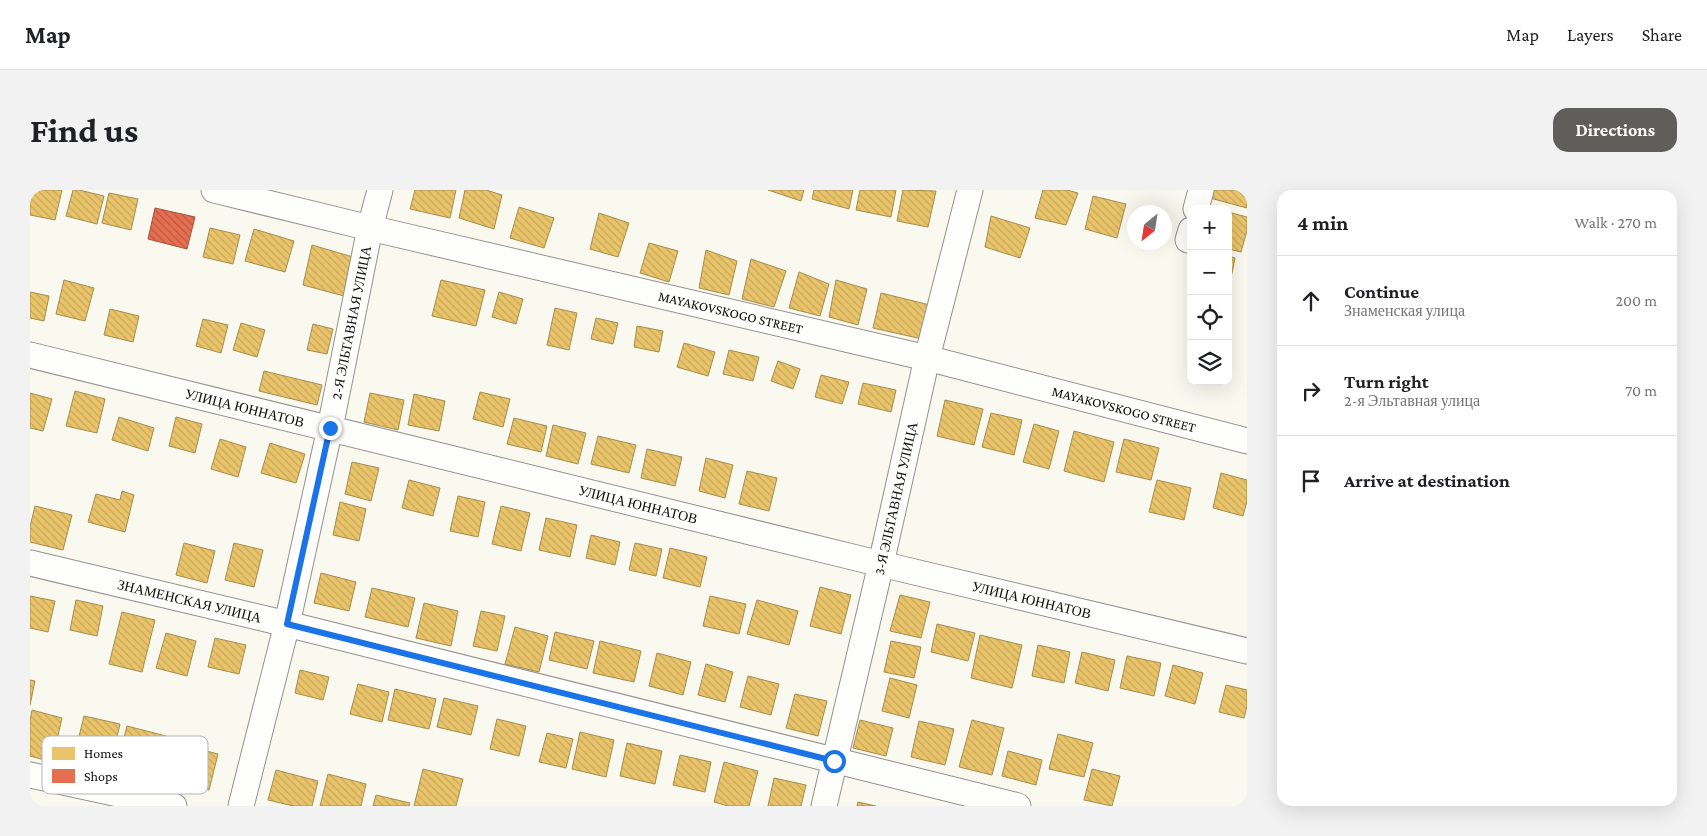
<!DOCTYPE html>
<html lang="en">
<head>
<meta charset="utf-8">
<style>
  :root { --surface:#fff; --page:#f2f2f2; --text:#202124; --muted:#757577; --line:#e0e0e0; --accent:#5f5e5b }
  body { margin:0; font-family:"Crimson Pro",serif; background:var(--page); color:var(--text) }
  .controls { position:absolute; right:15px; top:15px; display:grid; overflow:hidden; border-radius:10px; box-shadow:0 5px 20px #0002 }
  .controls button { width:45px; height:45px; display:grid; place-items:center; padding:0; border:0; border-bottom:1px solid var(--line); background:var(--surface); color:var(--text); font:25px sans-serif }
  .compass { position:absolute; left:1097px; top:15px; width:45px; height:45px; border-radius:50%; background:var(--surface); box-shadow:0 5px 20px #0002; rotate:210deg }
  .stop { position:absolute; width:15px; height:15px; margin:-11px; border:4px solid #1a73e8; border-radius:50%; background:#fff }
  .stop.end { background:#1a73e8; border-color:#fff; box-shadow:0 1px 5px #0008 }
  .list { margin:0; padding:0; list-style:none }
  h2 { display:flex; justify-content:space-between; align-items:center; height:65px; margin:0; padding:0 20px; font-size:21px }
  h2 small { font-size:16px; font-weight:400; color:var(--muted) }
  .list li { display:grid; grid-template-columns:32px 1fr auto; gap:15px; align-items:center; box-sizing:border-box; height:90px; padding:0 20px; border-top:1px solid var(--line) }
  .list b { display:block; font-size:19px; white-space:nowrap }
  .list p { margin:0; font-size:16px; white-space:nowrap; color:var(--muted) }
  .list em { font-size:16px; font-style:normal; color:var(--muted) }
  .icon { flex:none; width:28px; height:28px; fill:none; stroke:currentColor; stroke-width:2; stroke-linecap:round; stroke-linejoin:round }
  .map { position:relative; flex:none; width:1217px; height:616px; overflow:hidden; border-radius:15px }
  header { display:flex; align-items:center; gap:30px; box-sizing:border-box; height:70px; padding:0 25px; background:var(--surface); border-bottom:1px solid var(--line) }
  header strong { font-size:24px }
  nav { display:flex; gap:28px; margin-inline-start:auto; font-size:18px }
  .intro { display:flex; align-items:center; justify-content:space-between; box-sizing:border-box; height:120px; padding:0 30px }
  h1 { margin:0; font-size:35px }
  .button { padding:12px 22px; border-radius:15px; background:var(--accent); color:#fff; font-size:18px; font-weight:700 }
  main { display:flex; gap:30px; padding:0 30px }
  aside { flex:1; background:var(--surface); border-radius:15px; box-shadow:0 5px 20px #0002 }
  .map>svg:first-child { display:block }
  .homes { fill:url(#homes-back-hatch); stroke:#a68c4e }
  .shops { fill:url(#shops-back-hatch); stroke:#a5513c }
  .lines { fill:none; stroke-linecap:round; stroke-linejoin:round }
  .minor-casing { stroke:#93928e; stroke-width:27 }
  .minor { stroke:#fefefd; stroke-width:25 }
  .route { stroke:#1a73e8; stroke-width:6 }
  .labels { text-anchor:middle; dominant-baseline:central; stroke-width:5; stroke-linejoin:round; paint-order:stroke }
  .street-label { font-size:14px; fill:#0b0b0b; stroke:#fff }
  .key { fill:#fff; stroke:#b6b6b6; stroke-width:1 }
  .key-label { font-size:14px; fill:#0b0b0b }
</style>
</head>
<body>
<header>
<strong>Map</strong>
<nav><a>Map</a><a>Layers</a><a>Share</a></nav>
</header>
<div class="intro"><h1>Find us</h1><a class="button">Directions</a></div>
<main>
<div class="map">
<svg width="1217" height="616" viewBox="0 0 1217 616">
  <defs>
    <pattern id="homes-back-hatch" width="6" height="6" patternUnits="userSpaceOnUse" patternTransform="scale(1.25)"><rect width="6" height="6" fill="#e9c46a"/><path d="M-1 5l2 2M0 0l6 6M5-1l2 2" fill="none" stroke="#c6a75b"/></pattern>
    <pattern id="shops-back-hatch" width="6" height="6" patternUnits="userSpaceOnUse" patternTransform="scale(1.25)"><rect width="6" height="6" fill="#e76f51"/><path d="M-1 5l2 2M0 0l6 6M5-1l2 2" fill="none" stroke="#b95941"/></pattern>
  </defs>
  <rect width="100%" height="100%" fill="#faf9ef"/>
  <!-- homes -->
  <path class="homes" d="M0,0h32l-7,30 -25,-5z
    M43,0h6l25,6 -7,28 -31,-8z
    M385,0h41l-6,28 -40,-9z
    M435,0h21l16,5 -8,34 -35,-11z
    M738,0h36l-3,11z
    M784,0h39l-4,19 -37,-10z
    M830,0h36l-5,27 -35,-7z
    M873,0l33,1 -8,36 -31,-6z
    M1013,0h24l11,3 -12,32 -31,-7z
    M1183,0h34v18l-37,-10z
    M79,3l29,6 -7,31 -29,-7z
    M1063,6l33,8 -9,34 -32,-9z
    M489,17l35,11 -10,30 -34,-10z
    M1198,22l19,5v14l-6,21 -13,-3z
    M569,23l30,10 -11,34 -28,-8z
    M961,26l39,12 -10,30 -35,-11z
    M180,38l30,7 -7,29 -30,-7z
    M224,39l40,12 -9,31 -40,-11z
    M619,53l29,8 -9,31 -29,-9z
    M282,55l41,12 -9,39 -41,-11z
    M676,60l31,11 -8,34 -30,-7z
    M1198,66l7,2 -5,25h-2z
    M721,69l35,12 -12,36 -32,-8z
    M769,82l30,12 -9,32 -31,-8z
    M34,90l30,8 -9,33 -29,-7z
    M411,90l44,10 -9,36 -44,-10z
    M806,90l31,9 -9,36 -29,-8z
    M0,102l19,4 -5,25 -14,-3z
    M469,102l24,7 -7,25 -24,-7z
    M851,103l49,12 -8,34 -49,-11z
    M525,118l22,5 -8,37 -22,-5z
    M80,119l29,7 -6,26 -29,-7z
    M566,128l22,5 -5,21 -22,-5z
    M173,129l25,6 -7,28 -25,-7z
    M211,133l24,7 -8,27 -24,-7z
    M283,134l20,5 -6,25 -20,-4z
    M607,136l26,5 -4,21 -25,-5z
    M654,153l31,9 -7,24 -31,-9z
    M699,160l30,7 -6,24 -30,-7z
    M748,171l22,8 -7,20 -22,-8z
    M234,181l58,14 -5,20 -58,-14z
    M791,185l28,7 -7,22 -27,-7z
    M833,193l33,7 -5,22 -33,-8z
    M45,201l30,8 -8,34 -31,-7z
    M450,202l30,7 -7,28 -30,-8z
    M0,203l22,6 -9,32 -13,-3z
    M340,203l34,7 -6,30 -34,-8z
    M384,204l31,7 -6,30 -31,-6z
    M915,210l38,9 -9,36 -37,-9z
    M961,223l31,7 -8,35 -32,-8z
    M89,227l35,11 -6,23 -36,-11z
    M146,227l26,7 -7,29 -26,-7z
    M484,228l33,8 -6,26 -34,-8z
    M1004,234l25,7 -10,38 -26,-7z
    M523,235l33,8 -8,31 -32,-8z
    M1044,241l40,11 -10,40 -40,-11z
    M568,246l38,9 -7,28 -38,-9z
    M190,249l26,8 -8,30 -27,-8z
    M1094,249l35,9 -8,32 -35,-8z
    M240,253l35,11 -9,29 -35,-10z
    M617,259l35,8 -7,29 -34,-8z
    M676,268l27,7 -8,33 -26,-7z
    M322,272l27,6 -8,33 -26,-7z
    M717,281l30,7 -8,33 -30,-7z
    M1191,283l26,7v21l-4,15 -30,-8z
    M379,290l31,8 -7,28 -31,-8z
    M1127,290l34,8 -7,32 -35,-8z
    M92,301l12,4 -9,37 -37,-10 8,-28 24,6z
    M428,306l27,6 -7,35 -28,-6z
    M310,312l26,7 -7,32 -26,-6z
    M5,316l37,9 -9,35 -33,-8v-15z
    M471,316l29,7 -9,38 -29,-7z
    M516,328l31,7 -7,32 -31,-7z
    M561,345l29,7 -5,23 -29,-7z
    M154,353l31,8 -8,32 -31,-8z
    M204,353l29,7 -9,37 -29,-7z
    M605,353l27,6 -6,27 -27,-6z
    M640,358l37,9 -7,30 -37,-9z
    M291,383l35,9 -7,29 -35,-8z
    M790,397l31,8 -10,39 -31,-8z
    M342,398l43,10 -7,29 -43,-10z
    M870,405l30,7 -9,36 -31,-7z
    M0,406l25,5 -7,31 -18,-4z
    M680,406l36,8 -7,30 -36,-8z
    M46,410l27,6 -6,30 -27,-6z
    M727,410l41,11 -9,34 -42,-11z
    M394,413l34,8 -7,35 -35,-8z
    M451,421l24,5 -8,35 -24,-5z
    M92,422l33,8 -13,52 -33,-8z
    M907,434l38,9 -7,28 -37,-9z
    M485,437l33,9 -9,36 -34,-8z
    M525,442l39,9 -7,28 -38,-9z
    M136,443l30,8 -9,35 -31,-8z
    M950,445l42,10 -10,43 -41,-10z
    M185,448l31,7 -7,29 -31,-7z
    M570,451l41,10 -7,31 -41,-9z
    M861,451l30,6 -7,31 -30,-6z
    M1008,455l32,7 -6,31 -32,-7z
    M1052,462l33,8 -7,31 -33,-8z
    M627,463l34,9 -8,33 -34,-9z
    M1097,466l34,7 -7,33 -34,-8z
    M676,474l27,8 -8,30 -27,-7z
    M1143,475l30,8 -8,31 -30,-8z
    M270,480l29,7 -6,23 -28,-7z
    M718,486l31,8 -8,31 -31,-8z
    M860,488l27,7 -8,33 -27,-7z
    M0,490l5,1 -5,24z
    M328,494l31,8 -7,30 -32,-8z
    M1196,495l21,5v16l-3,12 -25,-6z
    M365,499l41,10 -7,30 -41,-9z
    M765,504l32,7 -9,35 -32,-8z
    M414,508l34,8 -7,29 -34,-8z
    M2,520l30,8 -10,44 -22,-6v-35z
    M54,526l36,8 -9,38 -36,-9z
    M467,529l29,7 -7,30 -29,-7z
    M830,530l33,8 -7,28 -33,-8z
    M942,530l32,8 -12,47 -33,-8z
    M889,531l35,8 -9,36 -34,-8z
    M97,536l39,10 -10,38 -39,-10z
    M550,542l34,8 -8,37 -34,-8z
    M517,543l26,6 -7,29 -27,-6z
    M1028,544l35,9 -9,34 -35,-8z
    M597,553l35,8 -7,33 -35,-8z
    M150,554l38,10 -9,36 -38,-9z
    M978,561l34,9 -6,25 -34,-9z
    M650,565l31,7 -6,30 -32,-7z
    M694,572l34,9 -9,35h-21l-14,-4z
    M393,579l40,10 -7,27h-42z
    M1062,579l28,7 -8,30 -28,-6z
    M246,580l42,11 -6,25h-19l-25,-6z
    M298,584l38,10 -5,22h-41z
    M744,588l32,7 -5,21h-33z
    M346,605l34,8 -1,3h-36z
    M828,612l18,4h-19z"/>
  <!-- shops -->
  <path class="shops" d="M125,18l40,9 -8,32 -39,-10z"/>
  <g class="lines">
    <!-- minor casing -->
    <g class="minor-casing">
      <g id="minor">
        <path id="s1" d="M184,0l156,38 557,130 320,83"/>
        <path d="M1166,19l5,-19"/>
        <path d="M1158,50l3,-10"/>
        <path id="s2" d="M0,165l851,209 366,87"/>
        <path id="s3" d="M0,373l257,61 731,182"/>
        <path d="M0,585l144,31"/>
        <path id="s4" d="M211,616l46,-182 43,-196 40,-200 10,-38"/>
        <path id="s5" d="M794,616l57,-242 46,-206 43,-168"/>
      </g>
    </g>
    <!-- minor -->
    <use href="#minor" class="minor"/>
  </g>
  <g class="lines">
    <!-- route -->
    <path class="route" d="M300,238l-43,196 547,137"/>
  </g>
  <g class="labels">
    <!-- street labels -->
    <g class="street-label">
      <text stroke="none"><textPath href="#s1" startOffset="531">MAYAKOVSKOGO STREET</textPath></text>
      <text stroke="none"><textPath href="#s4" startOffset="496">2-Я ЭЛЬТАВНАЯ УЛИЦА</textPath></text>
      <text stroke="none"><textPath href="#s2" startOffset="221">УЛИЦА ЮННАТОВ</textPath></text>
      <text stroke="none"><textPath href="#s1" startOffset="936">MAYAKOVSKOGO STREET</textPath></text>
      <text stroke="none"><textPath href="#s5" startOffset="316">3-Я ЭЛЬТАВНАЯ УЛИЦА</textPath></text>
      <text stroke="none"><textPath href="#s2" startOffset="626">УЛИЦА ЮННАТОВ</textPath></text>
      <text stroke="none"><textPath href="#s2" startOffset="1031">УЛИЦА ЮННАТОВ</textPath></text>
      <text stroke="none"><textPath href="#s3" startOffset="164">ЗНАМЕНСКАЯ УЛИЦА</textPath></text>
    </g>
  </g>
  <!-- legend -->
  <rect x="12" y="546" width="166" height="58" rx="8" class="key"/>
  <rect x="22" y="557" width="23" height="13" fill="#e9c46a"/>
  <rect x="22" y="579" width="23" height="14" fill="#e76f51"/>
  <g class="key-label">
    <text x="54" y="568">Homes</text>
    <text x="54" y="591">Shops</text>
  </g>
</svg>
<div class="controls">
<button>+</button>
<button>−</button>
<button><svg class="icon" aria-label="locate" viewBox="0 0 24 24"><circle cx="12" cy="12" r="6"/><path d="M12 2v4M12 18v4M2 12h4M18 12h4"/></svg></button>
<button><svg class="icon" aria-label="layers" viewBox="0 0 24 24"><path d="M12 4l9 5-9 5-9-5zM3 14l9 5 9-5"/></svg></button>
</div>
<svg class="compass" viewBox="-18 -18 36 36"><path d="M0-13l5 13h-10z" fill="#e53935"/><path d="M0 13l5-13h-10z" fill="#757577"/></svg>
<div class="stop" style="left:804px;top:571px"></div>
<div class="stop end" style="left:300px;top:238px"></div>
</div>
<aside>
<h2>4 min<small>Walk · 270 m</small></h2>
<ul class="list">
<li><svg class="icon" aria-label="ahead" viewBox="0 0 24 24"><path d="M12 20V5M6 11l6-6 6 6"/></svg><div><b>Continue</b><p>Знаменская улица</p></div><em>200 m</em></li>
<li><svg class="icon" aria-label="right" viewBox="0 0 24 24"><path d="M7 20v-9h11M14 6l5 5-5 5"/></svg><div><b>Turn right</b><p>2-я Эльтавная улица</p></div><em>70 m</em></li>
<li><svg class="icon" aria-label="arrive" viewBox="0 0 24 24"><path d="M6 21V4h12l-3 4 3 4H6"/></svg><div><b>Arrive at destination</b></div></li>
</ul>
</aside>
</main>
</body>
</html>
